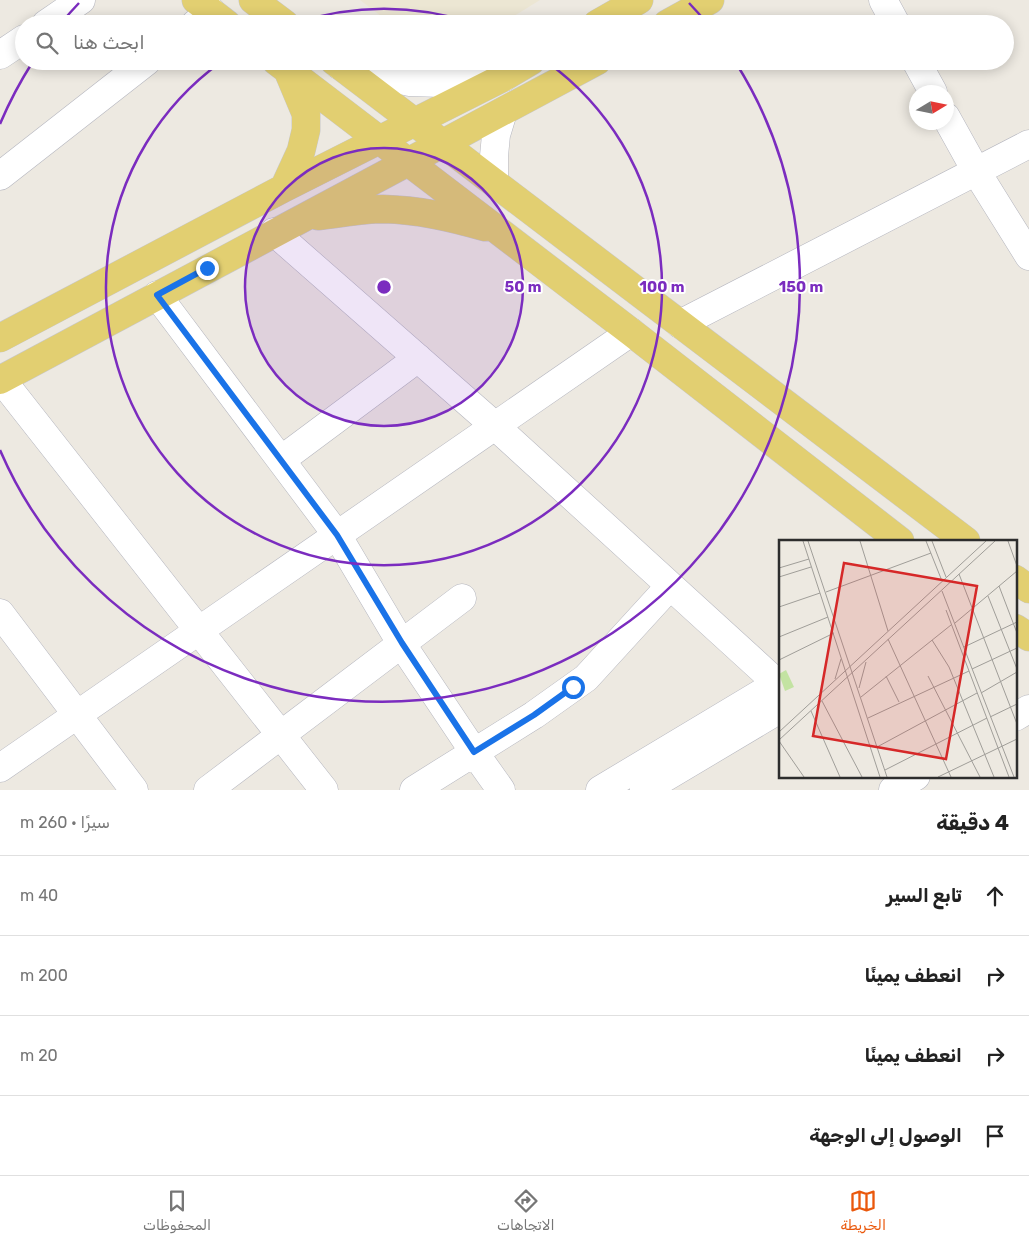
<!DOCTYPE html>
<html lang="ar">
<head>
<meta charset="utf-8">
<style>
  :root { --surface:#fff; --page:#f6f6f6; --text:#222; --muted:#767676; --line:#e0e0e0; --accent:#ea580c }
  body { margin:0; font-family:Rubik,Cairo,sans-serif; background:var(--page); color:var(--text); direction:rtl }
  .compass { position:absolute; left:909px; top:85px; width:45px; height:45px; border-radius:50%; background:var(--surface); box-shadow:0 2px 12px #0003; rotate:80deg }
  .stop { position:absolute; width:15px; height:15px; margin:-11px; border:4px solid #1a73e8; border-radius:50%; background:#fff }
  .stop.end { background:#1a73e8; border-color:#fff; box-shadow:0 1px 5px #0008 }
  .list { margin:0; padding:0; list-style:none }
  h2 { display:flex; justify-content:space-between; align-items:center; height:65px; margin:0; padding:0 20px; font-size:21px }
  h2 small { font-size:16px; font-weight:400; color:var(--muted) }
  .list li { display:grid; grid-template-columns:32px 1fr auto; gap:15px; align-items:center; box-sizing:border-box; height:80px; padding:0 20px; border-top:1px solid var(--line) }
  .list b { display:block; font-size:19px; white-space:nowrap }
  .list em { font-size:16px; font-style:normal; color:var(--muted) }
  .icon { flex:none; width:28px; height:28px; fill:none; stroke:currentColor; stroke-width:2; stroke-linecap:round; stroke-linejoin:round }
  .map { position:relative; flex:none; width:1029px; height:790px; overflow:hidden; direction:ltr }
  .search { position:absolute; background:var(--surface); box-shadow:0 2px 12px #0003; left:15px; right:15px; top:15px; height:55px; display:flex; align-items:center; gap:12px; box-sizing:border-box; padding:0 18px; border-radius:28px; color:var(--muted); font-size:19px }
  .sheet { height:385px; background:var(--surface) }
  nav { display:flex; justify-content:space-around; align-items:center; box-sizing:border-box; height:70px; border-top:1px solid var(--line); background:var(--surface); font-size:14px; color:var(--muted) }
  nav a { display:grid; justify-items:center; gap:2px }
  nav .on { color:var(--accent) }
  .map>svg:first-child { display:block }
  .education { fill:#ece6d3 }
  .lines { fill:none; stroke-linecap:round; stroke-linejoin:round }
  .minor-casing { stroke:#b5b6bf; stroke-width:29 }
  .major-casing { stroke:#c8c8c8; stroke-width:29 }
  .minor { stroke:#fff; stroke-width:28 }
  .major { stroke:#e2cf71; stroke-width:28 }
  .route { stroke:#1a73e8; stroke-width:6 }
  .ring { fill:none; stroke:#7b2cbf; stroke-width:2.5 }
  .inset-road { fill:none; stroke:#a09e99; stroke-width:1 }
  .view { fill:#d62828; fill-opacity:0.15; stroke:#d62828; stroke-width:2.5 }
  .inset-edge { fill:none; stroke:#2d2d2d; stroke-width:2.5 }
  .centre { fill:#7b2cbf; stroke:#fff; stroke-width:2.5 }
  .ring-label { font-size:15px; text-anchor:middle; font-weight:bold; fill:#7b2cbf; stroke:#fff; stroke-width:4; stroke-linejoin:round; paint-order:stroke }
</style>
</head>
<body>
<div class="map">
<svg width="1029" height="790" viewBox="0 0 1029 790">
  <rect width="100%" height="100%" fill="#ede9e1"/>
  <!-- education -->
  <path class="education" d="M360,0h180l-39,24h-73l-47,-8z"/>
  <g class="lines">
    <!-- minor casing -->
    <g class="minor-casing">
      <path id="minor" d="M883,0l13,24
        M46,24l35,-24
        M195,24l16,-13
        M0,55l24,-16
        M916,61l17,31
        M339,65l70,17 33,1 62,-6
        M946,117l30,54 53,85
        M0,176l147,-115
        M494,182v-26l2,-21 7,-23
        M274,232l221,194 283,258
        M157,295l180,240 64,108 73,109 27,38
        M680,324l349,-180
        M1,379l323,411
        M281,460l137,-102
        M0,613l134,177
        M1015,717l14,-8
        M0,768l631,-436
        M208,790l254,-192
        M414,790l120,-75 52,-37 84,-92
        M600,790l180,-108
        M644,790l136,-81
        M893,790l23,-14"/>
    </g>
    <!-- major casing -->
    <g class="major-casing">
      <path id="major" d="M196,0l31,24
        M253,0l32,24
        M597,24l42,-24
        M667,24l43,-24
        M276,61l355,271 269,209
        M334,61l632,480
        M284,188l17,-37 5,-21v-16l-18,-43
        M318,216c20,-2 45,-7 65,-7 36,1 67,8 102,18
        M0,338l284,-150 220,-111 27,-16
        M0,380c199,-107 398,-213 597,-319
        M1015,579l14,10
        M1015,628l14,9"/>
    </g>
    <!-- minor -->
    <use href="#minor" class="minor"/>
    <!-- major -->
    <use href="#major" class="major"/>
  </g>
  <g class="lines">
    <!-- route -->
    <path class="route" d="M207,268l-50,27 180,240 65,108 72,109 60,-37 39,-28"/>
  </g>
  <!-- distance rings -->
  <circle cx="384" cy="287" r="139" fill="#7b2cbf" fill-opacity=".12"/>
  <g class="ring">
    <circle cx="384" cy="287" r="139"/>
    <path d="M296 23A278 278 0 0 1 472 23M547 62A278 278 0 1 1 221 62"/>
    <path d="M0 124A417 417 0 0 1 32 63M62 22A417 417 0 0 1 79 3M689 3A417 417 0 0 1 706 22M736 63A417 417 0 1 1 0 450"/>
  </g>
  <!-- overview -->
  <g transform="translate(779 540)">
    <rect width="238" height="238" fill="#ede9e1"/>
    <path d="M7,130l8,17 -9,4 -6,-17z" fill="#c3e3a2"/>
    <path class="inset-road" d="M24,1l77,236M29,1l79,236M81,1l28,90M147,1l16,40M153,1l14,36M229,1l9,25M0,28l30,-9M180,34l58,150M0,37l32,-10M220,46l18,47M163,51l72,186M47,52l105,-39M209,56l29,73M0,67l41,-14M167,70l63,167M176,83l62,-52M0,97l49,-20M109,99l63,138M153,100l17,27 45,110M185,107l53,-25M0,120l55,-27M193,129l45,-21M107,136l13,26M149,136l52,101M56,139l6,-20M80,148l7,-26M202,153l36,-21M82,157l90,-72M43,161l40,76M32,171l29,66M211,177l27,-13M89,178l101,-47M0,192l207,-191M0,200l216,-199M0,201l25,36M98,207l100,-54M106,230l102,-52M159,237l79,-38"/>
    <path class="view" d="M65,23l133,23 -31,173 -133,-23z"/>
    <rect width="238" height="238" class="inset-edge"/>
  </g>
  <circle cx="384" cy="287" r="8" class="centre"/>
  <g class="ring-label">
    <text x="523" y="292">50 m</text>
    <text x="662" y="292">100 m</text>
    <text x="801" y="292">150 m</text>
  </g>
</svg>
<svg class="compass" viewBox="-18 -18 36 36"><path d="M0-13l5 13h-10z" fill="#e53935"/><path d="M0 13l5-13h-10z" fill="#767676"/></svg>
<div class="stop" style="left:573px;top:687px"></div>
<div class="stop end" style="left:207px;top:268px"></div>
<div class="search"><svg class="icon" aria-label="search" viewBox="0 0 24 24"><circle cx="10" cy="10" r="6"/><path d="M15 15l6 6"/></svg>ابحث هنا</div>
</div>
<section class="sheet">
<h2>4 دقيقة<small>سيرًا · 260 m</small></h2>
<ul class="list">
<li><svg class="icon" aria-label="ahead" viewBox="0 0 24 24"><path d="M12 20V5M6 11l6-6 6 6"/></svg><div><b>تابع السير</b></div><em>40 m</em></li>
<li><svg class="icon" aria-label="right" viewBox="0 0 24 24"><path d="M7 20v-9h11M14 6l5 5-5 5"/></svg><div><b>انعطف يمينًا</b></div><em>200 m</em></li>
<li><svg class="icon" aria-label="right" viewBox="0 0 24 24"><path d="M7 20v-9h11M14 6l5 5-5 5"/></svg><div><b>انعطف يمينًا</b></div><em>20 m</em></li>
<li><svg class="icon" aria-label="arrive" viewBox="0 0 24 24"><path d="M6 21V4h12l-3 4 3 4H6"/></svg><div><b>الوصول إلى الوجهة</b></div></li>
</ul>
</section>
<nav>
<a class="on"><svg class="icon" aria-label="map" viewBox="0 0 24 24"><path d="M3 6l6-2 6 2 6-2v14l-6 2-6-2-6 2zM9 4v14M15 6v14"/></svg>الخريطة</a>
<a><svg class="icon" aria-label="directions" viewBox="0 0 24 24"><path d="M12 3l9 9-9 9-9-9zM9 14v-3h6M13 9l2 2-2 2"/></svg>الاتجاهات</a>
<a><svg class="icon" aria-label="saved" viewBox="0 0 24 24"><path d="M7 4h10v16l-5-4-5 4z"/></svg>المحفوظات</a>
</nav>
</body>
</html>
